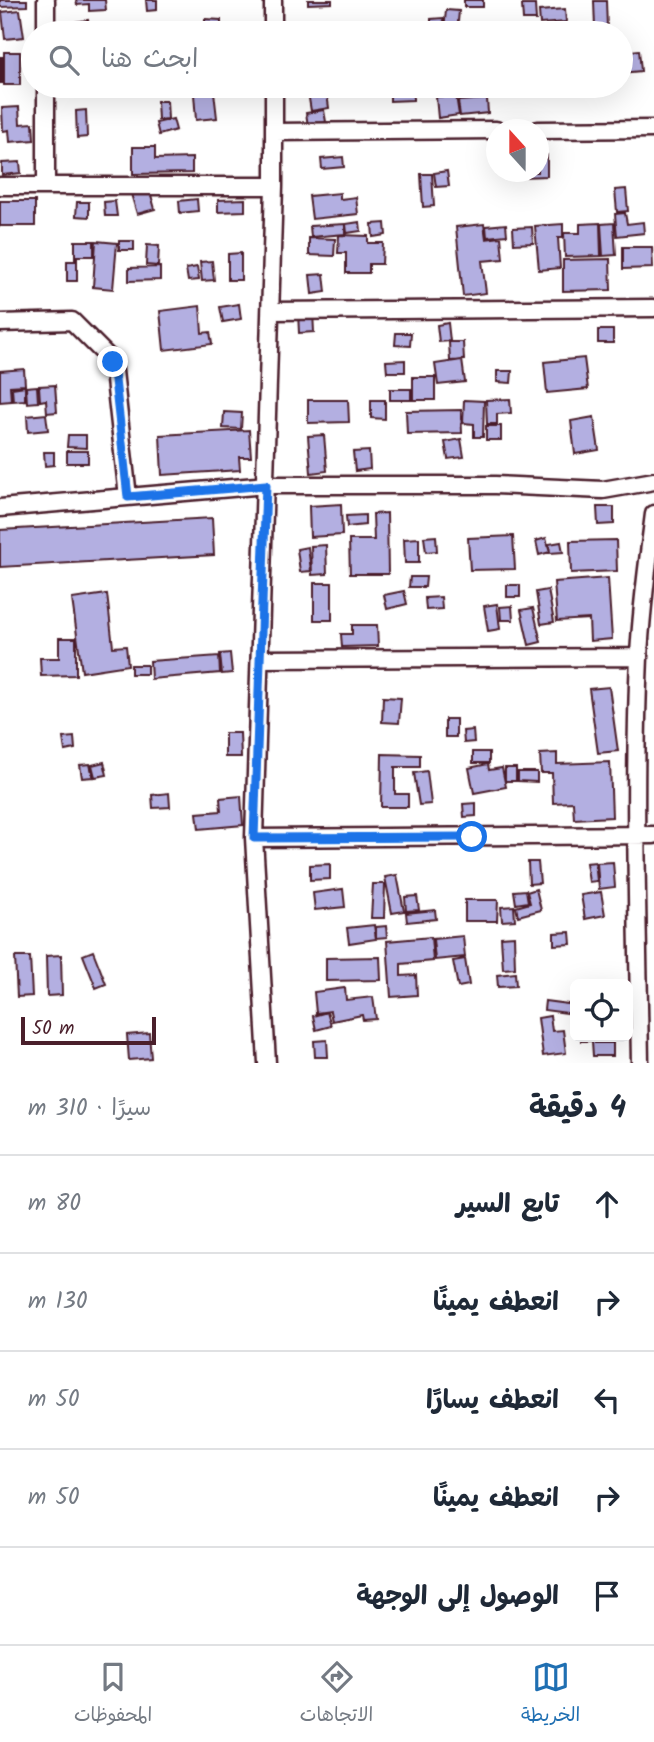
<!DOCTYPE html>
<html lang="ar">
<head>
<meta charset="utf-8">
<style>
  :root { --surface:#fff; --page:#f2f2f3; --text:#1f2937; --muted:#747a83; --line:#e0e1e3; --accent:#1f6fb2 }
  body { margin:0; font-family:Kalam,"Playpen Sans Arabic",sans-serif; background:var(--page); color:var(--text); direction:rtl }
  .controls { position:absolute; right:21px; bottom:21px; display:grid; overflow:hidden; border-radius:10px; box-shadow:0 7px 28px #0002 }
  .controls button { width:63px; height:63px; display:grid; place-items:center; padding:0; border:0; border-bottom:2px solid var(--line); background:var(--surface); color:var(--text); font:35px sans-serif }
  .compass { position:absolute; left:486px; top:119px; width:63px; height:63px; border-radius:50%; background:var(--surface); box-shadow:0 7px 28px #0002; rotate:339deg }
  .scale { position:absolute; left:21px; bottom:18px; width:135px; box-sizing:border-box; padding-left:7px; border:4px solid #4a1f2b; border-top:0; font-size:19px; line-height:24px; white-space:nowrap; color:#4a1f2b; -webkit-text-stroke:5px #fff; paint-order:stroke }
  .stop { position:absolute; width:21px; height:21px; margin:-16px; border:5px solid #1a73e8; border-radius:50%; background:#fff }
  .stop.end { background:#1a73e8; border-color:#fff; box-shadow:0 2px 7px #0008 }
  .list { margin:0; padding:0; list-style:none }
  h2 { display:flex; justify-content:space-between; align-items:center; height:91px; margin:0; padding:0 28px; font-size:30px }
  h2 small { font-size:23px; font-weight:400; color:var(--muted) }
  .list li { display:grid; grid-template-columns:46px 1fr auto; gap:21px; align-items:center; box-sizing:border-box; height:98px; padding:0 28px; border-top:2px solid var(--line) }
  .list b { display:block; font-size:26px; white-space:nowrap }
  .list em { font-size:23px; font-style:normal; color:var(--muted) }
  .icon { flex:none; width:38px; height:38px; fill:none; stroke:currentColor; stroke-width:2; stroke-linecap:round; stroke-linejoin:round }
  .map { position:relative; flex:none; width:654px; height:1063px; overflow:hidden; direction:ltr }
  .search { position:absolute; background:var(--surface); box-shadow:0 7px 28px #0002; left:21px; right:21px; top:21px; height:77px; display:flex; align-items:center; gap:18px; box-sizing:border-box; padding:0 24px; border-radius:38px; color:var(--muted); font-size:26px }
  .sheet { height:581px; background:var(--surface) }
  nav { display:flex; justify-content:space-around; align-items:center; box-sizing:border-box; height:98px; border-top:2px solid var(--line); background:var(--surface); font-size:19px; color:var(--muted) }
  nav a { display:grid; justify-items:center; gap:4px }
  nav .on { color:var(--accent) }
  .map>svg:first-child { display:block }
  .building { fill:#b3afe1; stroke:#4a1f2b; stroke-width:2 }
  .lines { fill:none; stroke-linecap:round; stroke-linejoin:round }
  .minor-casing { stroke:#4a1f2b; stroke-width:21 }
  .minor { stroke:#fff; stroke-width:16 }
  .route { stroke:#1a73e8; stroke-width:9 }
</style>
</head>
<body>
<div class="map">
<svg width="654" height="1063" viewBox="0 0 654 1063">
  <rect width="100%" height="100%" fill="#fff"/>
  <filter id="ink" filterUnits="userSpaceOnUse"><feTurbulence type="fractalNoise" baseFrequency=".0143" numOctaves="2"/><feDisplacementMap in="SourceGraphic" scale="14" xChannelSelector="R" yChannelSelector="G"/><feConvolveMatrix kernelMatrix="1 2 1 2 8 2 1 2 1" color-interpolation-filters="sRGB"/></filter>
  <g filter="url(#ink)">
    <!-- building -->
    <path class="building" d="M0,0h27v6l-27,1z
      M76,0h29l1,10 -17,1v-7l-12,1z
      M146,0h11v10l-10,1z
      M308,0h24v3l-24,1z
      M464,0h19v7h-19z
      M594,1h12l1,27h-12z
      M522,5h13l1,15h-13z
      M565,9l1,13 -26,2 -1,-13z
      M20,10l4,27 -19,2 -3,-27z
      M446,10l13,1 -2,21 -13,-1z
      M443,18l1,13 -13,1v-13z
      M205,19l16,1v13h-16z
      M88,20l2,12 -14,1 -2,-11z
      M639,50l2,21 -20,2v-21z
      M4,52h16v33h-16z
      M0,57h2v26h-2z
      M307,86h19l3,22 -18,3z
      M390,86h23v14l-23,1z
      M458,86h14v10h-14z
      M535,86h37l1,4 -38,2z
      M214,92l3,26 -21,2 -2,-26z
      M456,95l3,20 -21,3 -2,-21z
      M487,99l1,14 -28,3 -2,-15z
      M157,101h10l1,18 -10,1z
      M19,107l1,17 13,-1 1,17 -24,2 -1,-12 -6,1 -1,-23z
      M86,110l1,27 -10,1 -1,-27z
      M324,110l2,12 -18,4 -2,-13z
      M173,119l3,11 -17,5 -3,-12z
      M133,147h22v12l37,-1v15l-59,1z
      M538,155h9v21l-25,1v-5h16z
      M343,157l1,10 -22,2 -1,-10z
      M20,162l1,11 -19,2v-12z
      M447,171l2,15 -13,1 -2,-14z
      M421,174h11l2,32 -11,1z
      M149,188l6,21 -18,5 -6,-20z
      M626,189l2,22 -11,1 -2,-22z
      M340,193v6l16,-2 2,17 -46,5 -3,-23z
      M197,199l1,12 -18,2 -1,-12z
      M245,199v12l-27,1v-12z
      M0,201h35v25h-35z
      M115,201l2,15h-12l-1,-14z
      M77,202h12v15l-13,-1z
      M625,213l2,11 16,-2 1,11 -27,3 -2,-22z
      M360,222l1,9 -14,2 -1,-9z
      M385,223l1,12 -13,2 -1,-13z
      M600,223l1,33 -36,1 -1,-24h16v-9z
      M614,223l2,32 -13,1 -2,-32z
      M345,224v10l-34,3 -1,-11z
      M484,224l2,15 15,-2 2,22 -21,2 4,32 -23,3 -7,-69z
      M506,224l1,11 -20,2 -1,-11z
      M563,224v14h-5l2,30 -21,2 -4,-44z
      M532,227l1,16 -19,1 -1,-16z
      M339,235l29,1v7h15l-1,21h-13v9h-23v-20h-8z
      M309,238l26,1 -1,17 -25,-1z
      M75,241h19v15h-17v25h-10v-20h8z
      M96,241l21,2 -4,46 -20,-2z
      M119,241h15v9h-15z
      M147,245l12,1 -1,20 -12,-1z
      M623,247h29l1,21 -30,1z
      M241,253v27h-13v-26z
      M610,259l1,31 -48,1v-31z
      M212,261l2,19 -12,1 -2,-19z
      M160,267v13l-31,1v-13z
      M197,267l2,13 -11,1 -2,-12z
      M324,274l2,18 -14,2 -2,-19z
      M239,304l2,15 -18,3 -3,-15z
      M200,306l2,27 8,-1 2,12 -48,6 -4,-39z
      M313,312l1,20 -15,1 -1,-20z
      M448,323l2,18 -11,1 -2,-17z
      M598,330h15v13h-15z
      M396,333h15l-1,13 -15,-1z
      M449,342h14l1,18 -14,1z
      M584,358l4,31 -41,4 -3,-31z
      M405,360v12h-18l-1,-11z
      M462,360l3,22 -27,3 -3,-21z
      M24,369l1,16 -15,1 1,15 -11,1v-31z
      M497,371h15l-1,12 -14,-1z
      M413,377h22v23h-22z
      M55,385l2,27 -10,1 -1,-13 -6,1 -1,-15z
      M25,386v14l-12,1 -1,-13z
      M37,386l1,16 -11,1 -1,-16z
      M390,389h21v11h-21z
      M510,399l1,14 -14,1v10h-10l-1,-24z
      M308,400h40l1,22 -41,1z
      M371,400h14v19l-14,-1z
      M464,400l20,1 -1,36h-9v-13l-11,-1z
      M461,410l1,23 -55,1 -1,-23z
      M224,412l18,1 -1,16 -18,-1z
      M46,414l2,16 -20,2 -1,-16z
      M594,417l5,33 -24,4 -4,-33z
      M486,426h15v14h-15z
      M249,430l2,27h-12l1,13 -78,5 -2,-40z
      M68,435h18v13l-19,-1z
      M324,435l3,36 -16,2 -3,-37z
      M461,439l3,18 -16,2 -3,-17z
      M67,451h21v12h-21z
      M369,451l1,18 -15,2 -2,-19z
      M44,452h10v13l-9,1z
      M341,504l1,31 -32,2 -1,-31z
      M597,507h17v17l-16,1z
      M387,513l1,61h-38l-1,-34h25l-1,-26z
      M365,515v10l-18,2 -1,-11z
      M212,518l2,37 -214,12v-37z
      M436,536l1,15 -11,1 -2,-15z
      M513,536l2,33 -45,1 -2,-32z
      M419,538v25h-14l-1,-24z
      M546,538l4,14 -11,3 -3,-14z
      M616,540l1,31 -46,2 -1,-32z
      M561,542l2,10 -13,1 -1,-9z
      M326,545l1,29 -15,1 -1,-29z
      M308,547l3,24 -11,1 -3,-23z
      M410,577h16l-1,10h-16z
      M608,578l4,61 -22,2 -1,-22 -32,2 -3,-39z
      M314,583h18v37h-18z
      M507,585h13v12h-13z
      M548,590l6,32 -13,2 -5,-32z
      M404,591l3,13 -20,5 -3,-14z
      M107,594l6,53 13,-1 2,19 -46,7 -10,-73z
      M441,597l1,12 -16,1 -1,-12z
      M497,604l3,25 -12,2 -4,-25z
      M512,606l1,14h-12l-1,-13z
      M533,608l8,34 -12,3 -8,-35z
      M352,625h25l1,21 -36,1 -1,-13h11z
      M59,638h17v37l-35,1 -1,-18h19z
      M230,653l2,20 -10,1 -2,-20z
      M219,656l1,17 -69,6 -1,-18z
      M131,665h16v9h-16z
      M609,687l9,64 -20,2 -9,-64z
      M383,697l18,1 -2,25 -17,-1z
      M445,719h11v18h-11z
      M473,730l1,12 -10,1 -1,-12z
      M225,733h15l1,24h-16z
      M74,737l1,12 -10,2 -2,-13z
      M473,752h16v11h-16z
      M557,753v11l53,-2 2,55 -38,2 -1,-17 -20,1 -1,-30h-11l-1,-19z
      M382,754l38,1v12h-25v27h13v13h-27z
      M104,762l3,13 -12,2 -3,-12z
      M90,764l3,13 -11,1 -2,-13z
      M488,764l1,6 13,-2 4,19 -32,6 -5,-25z
      M505,768h11v13h-11z
      M427,771l4,33 -12,1 -5,-32z
      M518,772h19v10l-19,-1z
      M169,793l1,14 -17,1 -1,-13z
      M241,796l2,29 -44,4 -2,-16 24,-2 -1,-13z
      M476,803v13l-12,1 -1,-13z
      M528,862h10l2,21 -11,1z
      M595,862l2,19 -8,1 -3,-19z
      M613,862l2,25 -16,2 -2,-26z
      M330,864v15l-20,1v-15z
      M397,875l7,36 -12,2 -7,-36z
      M373,884h12l-1,34h-13z
      M343,889l2,18 -30,3 -2,-17z
      M536,889l5,21 -23,6 -2,-9 14,-4 -3,-11z
      M526,890l2,12 -12,2 -2,-13z
      M601,892l4,23 -20,4 -4,-24z
      M417,896l2,14 -13,1 -1,-14z
      M465,900h33l-1,21h-32z
      M514,906l1,14 -13,1 -1,-14z
      M435,910l1,9 -29,3 -1,-9z
      M374,925l2,14 -27,4 -2,-15z
      M386,926l1,11 -11,1v-11z
      M570,932l1,12 -17,1v-12z
      M463,936l2,21 -30,3 -2,-21z
      M514,936l1,32 -12,1 -2,-32z
      M431,937l2,24 -32,3v12l15,-1 1,20 -26,2 -4,-56z
      M93,951l13,33 -10,4 -13,-33z
      M61,955l1,40 -15,1 -1,-40z
      M15,957h15l2,39 -15,1z
      M380,957l1,23 -55,1v-23z
      M465,959l4,26 -11,2 -5,-26z
      M515,973l1,13 -18,1 -1,-12z
      M345,988l1,12 27,-3 3,22 -13,1 -1,-5 -30,6 -2,-10 -14,2 -2,-21z
      M545,1001l30,4v9l-31,-4z
      M327,1012l4,14 -15,4 -3,-14z
      M550,1016l2,15 11,-1 3,23 -23,3 -5,-38z
      M149,1033l2,25 -22,2 -2,-25z
      M581,1037h14v6h18v13h-20l-1,-15h-11z
      M327,1040l1,17h-13l-1,-16z"/>
    <g class="lines">
      <!-- minor casing -->
      <g class="minor-casing">
        <path id="minor" d="M46,0v33
          M273,0v33
          M46,86v100
          M538,130l116,-1
          M274,132l222,-2
          M0,186h274
          M271,311l383,-3
          M0,323l72,-2 41,41 15,135
          M0,508l266,-23h229l108,5 51,-9
          M260,659l379,-2
          M254,838l400,-3
          M267,1063l-13,-225 20,-652v-100
          M640,1063c-2,-135 -7,-271 -1,-406 2,-48 9,-96 15,-143"/>
      </g>
      <!-- minor -->
      <use href="#minor" class="minor"/>
    </g>
  </g>
  <g class="lines" filter="url(#ink)">
    <!-- route -->
    <path class="route" d="M113,362l15,135 138,-12 -12,353 218,-1"/>
  </g>
</svg>
<div class="controls">
<button><svg class="icon" aria-label="locate" viewBox="0 0 24 24"><circle cx="12" cy="12" r="6"/><path d="M12 2v4M12 18v4M2 12h4M18 12h4"/></svg></button>
</div>
<svg class="compass" viewBox="-18 -18 36 36"><path d="M0-13l5 13h-10z" fill="#e53935"/><path d="M0 13l5-13h-10z" fill="#747a83"/></svg>
<div class="scale">50 m</div>
<div class="stop" style="left:472px;top:837px"></div>
<div class="stop end" style="left:113px;top:362px"></div>
<div class="search"><svg class="icon" aria-label="search" viewBox="0 0 24 24"><circle cx="10" cy="10" r="6"/><path d="M15 15l6 6"/></svg>ابحث هنا</div>
</div>
<section class="sheet">
<h2>4 دقيقة<small>سيرًا · 310 m</small></h2>
<ul class="list">
<li><svg class="icon" aria-label="ahead" viewBox="0 0 24 24"><path d="M12 20V5M6 11l6-6 6 6"/></svg><div><b>تابع السير</b></div><em>80 m</em></li>
<li><svg class="icon" aria-label="right" viewBox="0 0 24 24"><path d="M7 20v-9h11M14 6l5 5-5 5"/></svg><div><b>انعطف يمينًا</b></div><em>130 m</em></li>
<li><svg class="icon" aria-label="left" viewBox="0 0 24 24"><path d="M17 20v-9H6M10 6l-5 5 5 5"/></svg><div><b>انعطف يسارًا</b></div><em>50 m</em></li>
<li><svg class="icon" aria-label="right" viewBox="0 0 24 24"><path d="M7 20v-9h11M14 6l5 5-5 5"/></svg><div><b>انعطف يمينًا</b></div><em>50 m</em></li>
<li><svg class="icon" aria-label="arrive" viewBox="0 0 24 24"><path d="M6 21V4h12l-3 4 3 4H6"/></svg><div><b>الوصول إلى الوجهة</b></div></li>
</ul>
</section>
<nav>
<a class="on"><svg class="icon" aria-label="map" viewBox="0 0 24 24"><path d="M3 6l6-2 6 2 6-2v14l-6 2-6-2-6 2zM9 4v14M15 6v14"/></svg>الخريطة</a>
<a><svg class="icon" aria-label="directions" viewBox="0 0 24 24"><path d="M12 3l9 9-9 9-9-9zM9 14v-3h6M13 9l2 2-2 2"/></svg>الاتجاهات</a>
<a><svg class="icon" aria-label="saved" viewBox="0 0 24 24"><path d="M7 4h10v16l-5-4-5 4z"/></svg>المحفوظات</a>
</nav>
</body>
</html>
